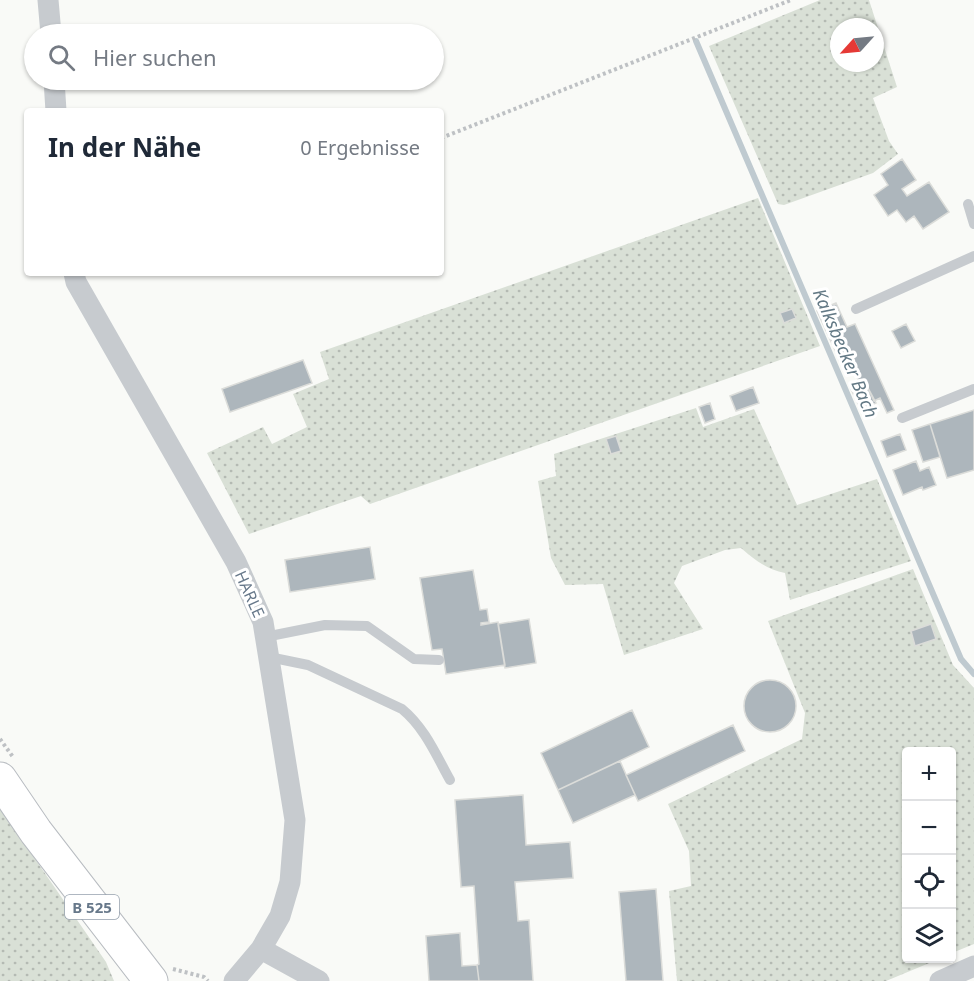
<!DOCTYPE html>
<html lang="de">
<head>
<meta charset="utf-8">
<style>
  :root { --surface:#fff; --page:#f2f2f3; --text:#1f2937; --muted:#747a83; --line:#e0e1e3 }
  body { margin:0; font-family:"Noto Sans",sans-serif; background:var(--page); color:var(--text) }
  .controls { position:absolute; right:18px; bottom:18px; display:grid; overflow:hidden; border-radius:6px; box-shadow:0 2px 4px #0004 }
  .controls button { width:54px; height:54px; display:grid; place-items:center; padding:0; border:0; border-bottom:2px solid var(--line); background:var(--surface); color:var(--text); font:30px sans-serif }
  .compass { position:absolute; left:830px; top:18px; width:54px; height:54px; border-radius:50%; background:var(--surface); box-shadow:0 2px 4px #0004; rotate:243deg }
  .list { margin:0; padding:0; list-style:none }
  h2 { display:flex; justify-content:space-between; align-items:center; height:78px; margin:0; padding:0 24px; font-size:26px }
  h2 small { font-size:20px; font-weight:400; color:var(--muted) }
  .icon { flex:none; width:33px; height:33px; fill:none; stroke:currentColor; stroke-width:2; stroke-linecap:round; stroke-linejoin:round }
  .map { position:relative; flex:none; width:974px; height:981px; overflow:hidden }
  .search { position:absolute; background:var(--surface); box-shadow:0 2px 4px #0004; left:24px; top:24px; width:420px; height:66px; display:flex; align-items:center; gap:15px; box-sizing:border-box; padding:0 21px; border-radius:33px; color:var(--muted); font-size:22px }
  .panel { position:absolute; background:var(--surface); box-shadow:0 2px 4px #0004; left:24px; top:108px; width:420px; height:168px; border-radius:6px }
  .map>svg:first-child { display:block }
  .grass { fill:url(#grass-dots); fill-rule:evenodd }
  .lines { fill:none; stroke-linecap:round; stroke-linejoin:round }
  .stream { stroke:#bfcad0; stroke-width:6 }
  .building { fill:#adb6bc; stroke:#dbdcd9; stroke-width:1.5 }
  .primary-casing { stroke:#b8bcc1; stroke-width:35 }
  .path { stroke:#bec1c4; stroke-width:4; stroke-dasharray:3 3; stroke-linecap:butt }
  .service { stroke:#c7cbcf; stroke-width:10 }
  .minor { stroke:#c7cbcf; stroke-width:21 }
  .primary { stroke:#fff; stroke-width:33 }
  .labels { text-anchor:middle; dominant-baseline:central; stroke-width:6; stroke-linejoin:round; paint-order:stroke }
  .shield { fill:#fff; stroke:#95a0ad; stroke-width:1.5 }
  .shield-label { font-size:15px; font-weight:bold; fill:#67788a }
  .street-label { font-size:16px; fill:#67788a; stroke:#fff }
  .water-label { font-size:18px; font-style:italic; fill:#637985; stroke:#fff }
</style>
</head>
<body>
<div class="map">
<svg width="974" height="981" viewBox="0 0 974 981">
  <defs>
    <pattern id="grass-dots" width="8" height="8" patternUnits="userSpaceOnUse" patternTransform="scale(1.5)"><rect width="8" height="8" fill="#d9e0d6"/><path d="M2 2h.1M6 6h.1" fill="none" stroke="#b4bab3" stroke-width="1.8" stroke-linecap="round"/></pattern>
  </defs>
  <rect width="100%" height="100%" fill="#f9faf7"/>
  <!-- grass -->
  <path class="grass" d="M820,0h49l28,87 -24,11 16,43 9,13 -25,19 -89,32 -6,-1 -69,-158zM839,27h36v36h-36z
    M758,198l62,148 -450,158 -9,-8 -112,38 -42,-81 56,-26 9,17 35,-17 -14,-33 36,-15 -9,-27z
    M696,408l7,19 51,-18 43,96 80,-26 34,82 -121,39 -5,-27c-18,-3 -31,-14 -44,-25l-16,2 -43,16 -8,17 29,46 -79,26 -21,-71 -38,1 -14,-27 -13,-77 18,-5 -2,-22z
    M913,569l40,96 21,23v256l-22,9v-201h-46v206l33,1 -53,22h-209l-8,-90 22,-5 -2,-35 -21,-47 134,-65 3,-26 -37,-92z
    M0,808l106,154 8,19h-114z"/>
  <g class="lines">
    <!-- stream -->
    <path class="stream" d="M696,41l265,618 13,15"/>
  </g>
  <!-- building -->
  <path class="building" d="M902,159l14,21 -14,9 5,7 22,-14 20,30 -26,17 -9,-13 -8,6 -9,-12 -9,6 -14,-21 14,-10 -7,-11z
    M836,303l11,24 8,-3 39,86 -7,3 -7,-15 -6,3 -7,-15 -5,3 -14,-32 -8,4 -23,-50z
    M792,309l4,9 -12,5 -4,-10z
    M906,324l9,17 -14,7 -9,-17z
    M303,360l9,23 -82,29 -8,-23z
    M860,385l2,4 5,-3 9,17 -15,7 -10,-21z
    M753,387l6,16 -23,8 -6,-15z
    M710,403l5,16 -10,4 -6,-16z
    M974,410v60l-27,8 -17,-54z
    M930,424l10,33 -17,5 -11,-32z
    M900,434l6,16 -19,7 -6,-16z
    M616,436l5,15 -10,3 -5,-15z
    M916,461l4,10 9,-4 7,18 -13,5 -1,-3 -19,8 -10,-25z
    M370,547l5,32 -85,13 -5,-32z
    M473,570l7,40 7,-1 2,13 -8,1v2l17,-3 7,43 -59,9 -4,-25 -10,1 -12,-72z
    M529,619l7,44 -31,5 -7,-44z
    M931,624l5,15 -21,7 -4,-15z
    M744 706a26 26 0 1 1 52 0a26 26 0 1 1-52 0Z
    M632,710l17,37 -91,43 -17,-37z
    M733,725l12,26 -107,50 -12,-26z
    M620,761l15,34 -62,28 -15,-33z
    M523,795l3,50 44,-3 3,36 -58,4 3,39 11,-1 4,61h-54l-2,-16 2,-1 -5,-78 -13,1 -6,-87z
    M656,889l7,92h-37l-7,-89z
    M460,933l2,33 15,-1 2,16h-50l-3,-45z"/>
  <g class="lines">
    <!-- primary casing -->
    <g class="primary-casing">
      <path id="primary" d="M0,779l36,53 115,149"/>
    </g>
    <!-- path -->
    <path class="path" d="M441,138l350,-138
      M0,739l13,18
      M173,969l31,8 4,4"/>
    <!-- service -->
    <path class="service" d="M968,204l6,20
      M856,309l118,-53
      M902,418l72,-29
      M265,637l60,-12 42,1 47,33 25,1
      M269,657l39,8 94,44c23,19 34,46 48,71"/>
    <!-- minor -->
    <path class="minor" d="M48,0l3,34
      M54,80l2,31
      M74,273l2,9 160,280 27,60 32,198 -5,62 -10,34 -19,33 -27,32
      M261,949l58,32
      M940,981l34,-15"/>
    <!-- primary -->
    <use href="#primary" class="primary"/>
  </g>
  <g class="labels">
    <!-- shield labels -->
    <rect class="shield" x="65" y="895" width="54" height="24" rx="4.5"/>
    <g class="shield-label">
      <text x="92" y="907">B 525</text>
    </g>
    <!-- street labels -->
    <g class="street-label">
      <text transform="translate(250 594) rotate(66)">HARLE</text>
    </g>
    <!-- water labels -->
    <g class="water-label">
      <text transform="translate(846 353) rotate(67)">Kalksbecker Bach</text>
    </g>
  </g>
</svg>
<div class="controls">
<button>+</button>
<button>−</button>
<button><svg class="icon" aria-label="locate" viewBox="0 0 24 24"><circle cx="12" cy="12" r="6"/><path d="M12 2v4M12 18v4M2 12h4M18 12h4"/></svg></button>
<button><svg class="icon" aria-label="layers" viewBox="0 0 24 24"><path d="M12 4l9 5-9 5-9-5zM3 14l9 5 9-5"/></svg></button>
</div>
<svg class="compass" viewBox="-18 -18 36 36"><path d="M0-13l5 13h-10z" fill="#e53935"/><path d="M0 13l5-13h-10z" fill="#747a83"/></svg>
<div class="search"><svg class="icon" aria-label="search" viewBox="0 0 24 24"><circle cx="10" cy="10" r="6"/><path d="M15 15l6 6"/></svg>Hier suchen</div>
<section class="panel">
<h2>In der Nähe<small>0 Ergebnisse</small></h2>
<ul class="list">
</ul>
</section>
</div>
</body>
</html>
